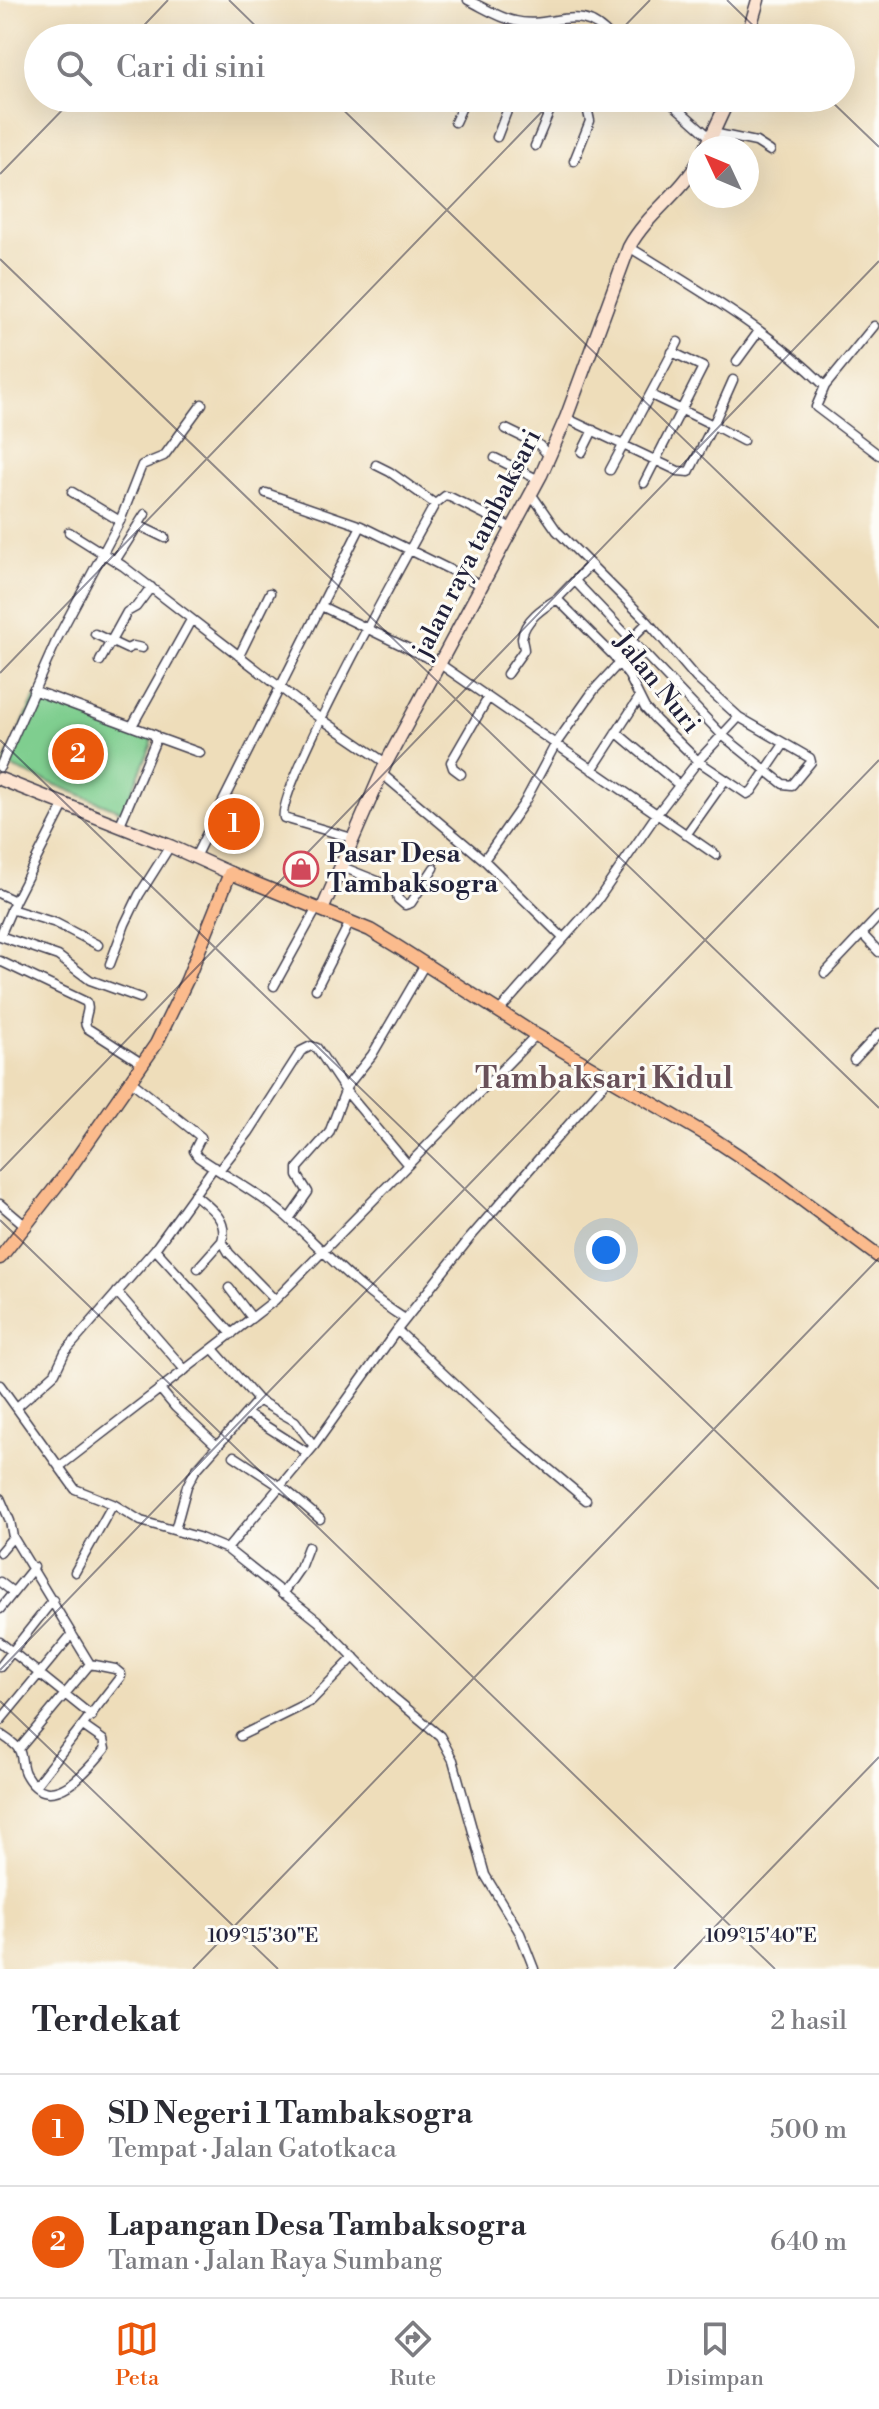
<!DOCTYPE html>
<html lang="id">
<head>
<meta charset="utf-8">
<style>
  :root { --surface:#fff; --page:#f2f2f3; --text:#2b2b33; --muted:#7c7c81; --line:#e1e1e2; --accent:#ea580c }
  body { margin:0; font-family:"Libre Bodoni",serif; background:var(--page); color:var(--text) }
  .compass { position:absolute; left:687px; top:136px; width:72px; height:72px; border-radius:50%; background:var(--surface); box-shadow:0 8px 32px #0002; rotate:314deg }
  .you { position:absolute; left:606px; top:1250px; width:28px; height:28px; margin:-20px; border:6px solid #fff; border-radius:50%; background:#1a73e8; box-shadow:0 0 0 12px #1a73e833 }
  .badge { display:grid; place-items:center; width:52px; height:52px; border-radius:50%; background:var(--accent); color:#fff; font-size:26px; font-weight:700 }
  .pin { position:absolute; translate:-50% -50%; border:4px solid #fff; box-shadow:0 2px 8px #0006 }
  .list { margin:0; padding:0; list-style:none }
  h2 { display:flex; justify-content:space-between; align-items:center; height:104px; margin:0; padding:0 32px; font-size:34px }
  h2 small { font-size:26px; font-weight:400; color:var(--muted) }
  .list li { display:grid; grid-template-columns:52px 1fr auto; gap:24px; align-items:center; box-sizing:border-box; height:112px; padding:0 32px; border-top:2px solid var(--line) }
  .list b { display:block; font-size:30px; white-space:nowrap }
  .list p { margin:0; font-size:26px; white-space:nowrap; color:var(--muted) }
  .list em { font-size:26px; font-style:normal; color:var(--muted) }
  .icon { flex:none; width:44px; height:44px; fill:none; stroke:currentColor; stroke-width:2; stroke-linecap:round; stroke-linejoin:round }
  .map { position:relative; flex:none; width:879px; height:1969px; overflow:hidden }
  .search { position:absolute; background:var(--surface); box-shadow:0 8px 32px #0002; left:24px; right:24px; top:24px; height:88px; display:flex; align-items:center; gap:20px; box-sizing:border-box; padding:0 28px; border-radius:44px; color:var(--muted); font-size:30px }
  .sheet { height:328px; background:var(--surface) }
  nav { display:flex; justify-content:space-around; align-items:center; box-sizing:border-box; height:112px; border-top:2px solid var(--line); background:var(--surface); font-size:22px; color:var(--muted) }
  nav a { display:grid; justify-items:center; gap:4px }
  nav .on { color:var(--accent) }
  .map>svg:first-child { display:block }
  .green { fill:#7fce8f; stroke:#507865; stroke-width:2 }
  .lines { fill:none; stroke-linecap:round; stroke-linejoin:round }
  .street-casing { stroke:#413e4e; stroke-width:11 }
  .secondary-casing { stroke:#413e4e; stroke-width:15 }
  .primary-casing { stroke:#413e4e; stroke-width:15 }
  .street { stroke:#fff; stroke-width:8 }
  .secondary { stroke:#fde4d1; stroke-width:12 }
  .primary { stroke:#fbbb8d; stroke-width:12 }
  .ticks { fill:none; stroke:#22223b; stroke-width:2; stroke-opacity:0.45 }
  .labels { text-anchor:middle; dominant-baseline:central; stroke-width:6; stroke-linejoin:round; paint-order:stroke }
  .street-label { font-size:26px; fill:#22223b; stroke:#fdfcf7 }
  .poi-label { font-size:26px; font-weight:bold; fill:#22223b; stroke:#fdfcf7; text-anchor:start }
  .quarter-label { font-size:30px; font-weight:bold; fill:#695159; stroke:#fdfcf7 }
  .ticks-label { font-size:20px; text-anchor:middle; fill:#22223b; stroke:#fdfcf7; stroke-width:6; stroke-linejoin:round; paint-order:stroke }
</style>
</head>
<body>
<div class="map">
<svg width="879" height="1969" viewBox="0 0 879 1969">
  <rect width="100%" height="100%" fill="#fdfcf7"/>
  <filter id="ink" filterUnits="userSpaceOnUse"><feTurbulence type="fractalNoise" baseFrequency=".0125" numOctaves="2"/><feDisplacementMap in="SourceGraphic" scale="16" xChannelSelector="R" yChannelSelector="G"/><feConvolveMatrix kernelMatrix="1 2 1 2 8 2 1 2 1" color-interpolation-filters="sRGB"/></filter>
  <filter id="wash" filterUnits="userSpaceOnUse"><feTurbulence type="fractalNoise" baseFrequency=".006" numOctaves="4" result="noise"/><feDisplacementMap in="SourceGraphic" scale="32" xChannelSelector="R" yChannelSelector="G"/><feGaussianBlur stdDeviation="1.8" result="paint"/><feColorMatrix in="noise" values="0 0 0 0 0 0 0 0 0 0 0 0 0 0 0 0 0 1.4 0 .05"/><feComposite in="paint" operator="in"/></filter>
  <g filter="url(#wash)">
    <rect width="100%" height="100%" fill="#eeddba"/>
    <!-- green -->
    <path class="green" d="M39,697l112,41 1,6 -29,68 -119,-48 30,-65z"/>
  </g>
  <g filter="url(#ink)">
    <g class="lines">
      <!-- street casing -->
      <g class="street-casing">
        <path id="street" d="M468,0c15,7 31,18 47,21 37,9 65,-21 96,17
          M666,98l45,40
          M455,122l11,-24
          M713,133l43,9 14,9
          M497,137l15,-39
          M535,146l20,-48
          M574,161l16,-40 -5,-23
          M629,247c68,42 140,83 196,139l-9,21 63,48
          M737,361l22,-30
          M733,380l-20,45 30,16
          M825,386l49,-60
          M566,418l112,53 11,1 24,-47 -62,-30
          M506,429l33,16 10,11
          M582,452l11,-22
          M495,458l44,22
          M376,465l14,7 45,32 10,-8 5,1 62,31
          M610,470l68,-128
          M644,483l59,-116 -31,-15
          M72,492l48,29
          M266,493l95,33 120,59
          M532,495l25,36 91,91 48,56 43,39 71,41 1,4 -19,23 -9,-1 -61,-49 -147,-154
          M138,525l27,13
          M69,532l54,34 194,150 69,47
          M115,561l30,-47
          M590,565l-33,34 57,57 15,20 16,32 11,12 42,41 49,33 5,-3 32,-47
          M321,606l119,58 276,191
          M95,634l32,15 6,-3 9,2
          M239,656l31,-63
          M614,656l34,-34
          M100,661l27,-49 9,-5 15,-20
          M507,674l17,-24c0,-4 -2,-8 -2,-12 2,-18 22,-31 35,-39
          M33,690l122,45v7l-36,85
          M132,726l59,-106
          M616,732l63,53
          M156,737l44,16
          M0,767l58,-130 62,-116 22,-56 22,-9 38,-52
          M592,770l47,-72
          M381,773l103,87 79,78
          M461,774l-8,-6 -2,-6 37,-64
          M64,805l-49,96 -15,35 58,20 32,24 50,18
          M686,835l39,-55
          M352,838l-68,-20c-11,-24 130,-276 151,-314
          M195,857l166,-331
          M484,860l40,-57 31,-58 39,-55 25,-27
          M340,866l55,22 3,11 7,6 6,-2 23,-35
          M0,894l15,7
          M11,909l45,14 42,22
          M863,935l16,17
          M0,961l86,41c6,8 -5,17 1,26l56,36
          M110,964l15,-40 14,-29 31,-49
          M825,973l54,-57
          M274,986l43,-78
          M316,989l34,-67
          M500,1010l97,-109 60,-87 41,-53 41,-44
          M854,1060l25,-27
          M132,1082l69,55 -7,14 4,6c30,21 63,37 91,62 40,37 69,70 116,100
          M220,1169l29,-37 52,-81 10,-5 6,2 28,42 63,75
          M194,1194c15,13 35,25 28,47l7,12 46,47
          M0,1204l27,23
          M289,1219l19,-27 -10,-16v-8l31,-35 18,-47 25,-31 53,-91
          M155,1249l77,85
          M198,1268l24,-27
          M229,1288l23,30
          M117,1292l68,78
          M397,1330l114,107 75,63
          M213,1349l45,51 37,21 19,25
          M0,1385l75,104 38,15 28,17 57,16 29,12 91,72 75,76 47,39 13,24 32,115 35,58 14,36
          M160,1389l15,18 42,39
          M17,1407l38,-34 10,-21 90,-103 59,-82
          M247,1414l61,39
          M234,1456l53,35 33,28
          M59,1467l216,-167 261,-265
          M0,1498l10,23 3,16 -13,15
          M175,1530l12,-44 8,-15 63,-71
          M13,1537l77,127 -71,85
          M227,1549l87,-103 83,-116 72,-91 140,-161
          M75,1572l38,-68
          M0,1582l13,10
          M282,1594l18,-26 8,-21
          M0,1609l34,-42
          M0,1642l92,74
          M0,1667l53,-67
          M0,1721l72,-87
          M0,1734c6,4 16,10 19,16 4,7 2,18 7,25 24,42 62,-5 79,-26l-2,-9 -20,-14
          M240,1736l71,-35 43,-44
          M35,1786l86,-110v-2l-6,-5 -25,-5"/>
      </g>
      <!-- secondary casing -->
      <g class="secondary-casing">
        <path id="secondary" d="M747,38l11,-38
          M706,148l23,-50
          M0,779l170,67 60,27
          M322,910l64,-147 155,-288 25,-57 63,-171c18,-33 51,-53 70,-86"/>
      </g>
      <!-- primary casing -->
      <g class="primary-casing">
        <path id="primary" d="M0,1258l65,-83 91,-131 31,-64 43,-107 140,57 28,17 138,88 176,103 59,39 108,80"/>
      </g>
      <!-- street -->
      <use href="#street" class="street"/>
      <!-- secondary -->
      <use href="#secondary" class="secondary"/>
      <!-- primary -->
      <use href="#primary" class="primary"/>
    </g>
  </g>
  <!-- ticks -->
  <path class="ticks" d="M229,0l39,38M727,0l39,38M132,38l36,-38M613,38l37,-38M331,98l548,530M828,98l51,49M0,174l74,-76M0,259l879,849M0,673l555,-575M0,740l879,849M0,1171l879,-910M0,1220l775,749M0,1670l879,-910M0,1701l278,268M193,1969l686,-711M674,1969l205,-212"/>
  <!-- icons -->
  <defs>
    <g id="shop-ring" transform="scale(1.8)"><circle r="9.5" fill="#fdfcf7" stroke="#d1495b" stroke-width="1.5"/><path d="M-5-2.5h2.3a2.7 3.5 0 0 1 5.4 0H5L5.5 6h-11ZM-1.5-2.5h3a1.5 2.3 0 0 0-3 0Z" fill="#d1495b"/></g>
  </defs>
  <g fill-rule="evenodd">
    <use href="#shop-ring" x="301" y="869"/>
  </g>
  <g class="labels">
    <!-- street labels -->
    <g class="street-label">
      <text transform="translate(477 543) rotate(-63)">jalan raya tambaksari</text>
      <text transform="translate(657 683) rotate(51)">Jalan Nuri</text>
    </g>
    <!-- poi labels -->
    <g class="poi-label">
      <text x="327" y="854">Pasar Desa<tspan x="327" dy="30">Tambaksogra</tspan></text>
    </g>
    <!-- quarter labels -->
    <g class="quarter-label">
      <text x="604" y="1079">Tambaksari Kidul</text>
    </g>
  </g>
  <g class="ticks-label">
    <text x="263" y="1942">109°15'30"E</text>
    <text x="761" y="1942">109°15'40"E</text>
  </g>
</svg>
<svg class="compass" viewBox="-18 -18 36 36"><path d="M0-13l5 13h-10z" fill="#e53935"/><path d="M0 13l5-13h-10z" fill="#7c7c81"/></svg>
<div class="you"></div>
<div class="pin badge" style="left:234px;top:824px">1</div>
<div class="pin badge" style="left:78px;top:754px">2</div>
<div class="search"><svg class="icon" aria-label="search" viewBox="0 0 24 24"><circle cx="10" cy="10" r="6"/><path d="M15 15l6 6"/></svg>Cari di sini</div>
</div>
<section class="sheet">
<h2>Terdekat<small>2 hasil</small></h2>
<ul class="list">
<li><span class="badge">1</span><div><b>SD Negeri 1 Tambaksogra</b><p>Tempat · Jalan Gatotkaca</p></div><em>500 m</em></li>
<li><span class="badge">2</span><div><b>Lapangan Desa Tambaksogra</b><p>Taman · Jalan Raya Sumbang</p></div><em>640 m</em></li>
</ul>
</section>
<nav>
<a class="on"><svg class="icon" aria-label="map" viewBox="0 0 24 24"><path d="M3 6l6-2 6 2 6-2v14l-6 2-6-2-6 2zM9 4v14M15 6v14"/></svg>Peta</a>
<a><svg class="icon" aria-label="directions" viewBox="0 0 24 24"><path d="M12 3l9 9-9 9-9-9zM9 14v-3h6M13 9l2 2-2 2"/></svg>Rute</a>
<a><svg class="icon" aria-label="saved" viewBox="0 0 24 24"><path d="M7 4h10v16l-5-4-5 4z"/></svg>Disimpan</a>
</nav>
</body>
</html>
